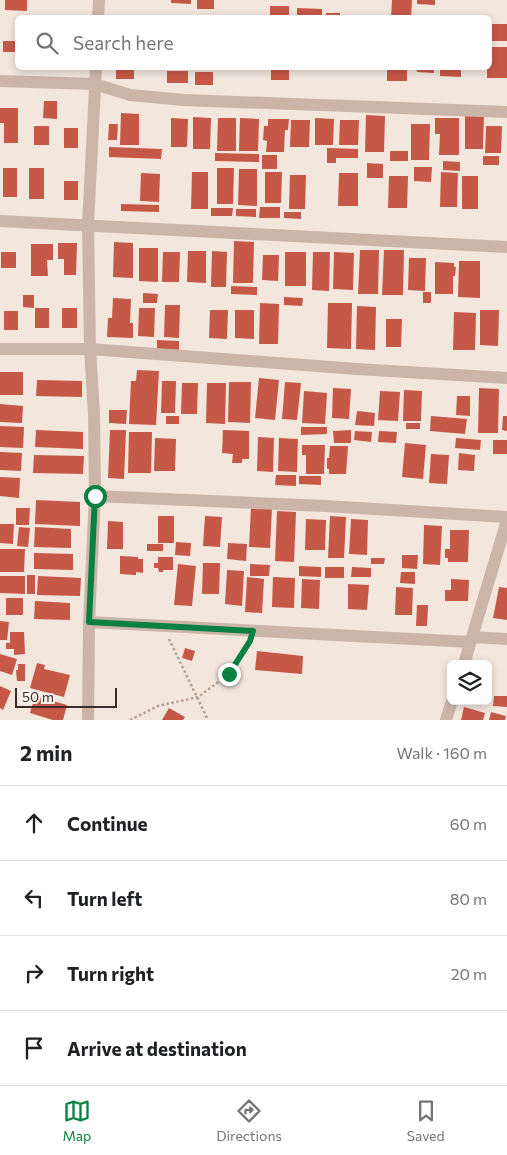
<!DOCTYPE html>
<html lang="en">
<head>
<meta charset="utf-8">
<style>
  :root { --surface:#fff; --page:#f2f2f2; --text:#202124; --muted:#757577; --line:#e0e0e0; --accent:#0b8043 }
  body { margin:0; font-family:Commissioner,sans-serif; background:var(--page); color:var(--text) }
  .controls { position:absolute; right:15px; bottom:15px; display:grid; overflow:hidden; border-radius:8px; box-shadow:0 2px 8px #0003 }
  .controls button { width:45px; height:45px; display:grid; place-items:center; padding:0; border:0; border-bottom:1px solid var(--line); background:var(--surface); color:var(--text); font:25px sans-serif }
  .scale { position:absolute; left:15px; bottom:12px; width:102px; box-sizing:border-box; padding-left:5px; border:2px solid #382c29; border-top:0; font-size:14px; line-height:18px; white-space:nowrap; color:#382c29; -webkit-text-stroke:4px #faf1ea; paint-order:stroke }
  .stop { position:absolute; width:15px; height:15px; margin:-11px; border:4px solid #0b8043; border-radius:50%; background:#fff }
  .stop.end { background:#0b8043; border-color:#fff; box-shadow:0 1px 5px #0008 }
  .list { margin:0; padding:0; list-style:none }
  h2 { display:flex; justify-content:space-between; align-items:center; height:65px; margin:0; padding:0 20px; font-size:21px }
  h2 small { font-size:16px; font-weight:400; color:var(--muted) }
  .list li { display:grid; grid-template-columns:32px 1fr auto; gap:15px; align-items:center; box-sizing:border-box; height:75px; padding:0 20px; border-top:1px solid var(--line) }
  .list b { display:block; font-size:19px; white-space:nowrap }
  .list em { font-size:16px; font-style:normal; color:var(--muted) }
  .icon { flex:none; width:28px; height:28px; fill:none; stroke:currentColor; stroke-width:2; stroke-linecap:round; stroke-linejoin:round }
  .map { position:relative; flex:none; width:507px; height:720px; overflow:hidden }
  .search { position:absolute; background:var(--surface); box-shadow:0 2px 8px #0003; left:15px; right:15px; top:15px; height:55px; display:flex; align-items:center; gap:12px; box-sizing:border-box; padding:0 18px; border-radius:8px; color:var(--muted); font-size:19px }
  .sheet { height:365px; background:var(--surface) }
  nav { display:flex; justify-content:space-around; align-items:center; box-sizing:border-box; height:70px; border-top:1px solid var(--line); background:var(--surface); font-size:14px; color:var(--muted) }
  nav a { display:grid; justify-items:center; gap:2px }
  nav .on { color:var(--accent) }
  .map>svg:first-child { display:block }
  .building { fill:#c65848 }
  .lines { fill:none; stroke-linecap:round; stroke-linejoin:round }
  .path { stroke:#b79e93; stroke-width:2.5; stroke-dasharray:2.5 2.5; stroke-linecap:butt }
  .minor { stroke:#cbb5a9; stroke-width:12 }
  .route { stroke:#0b8043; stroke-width:6 }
</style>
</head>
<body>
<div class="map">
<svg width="507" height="720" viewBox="0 0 507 720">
  <rect width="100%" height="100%" fill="#f2e6dd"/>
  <!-- building -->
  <path class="building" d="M5,0h22v11l-22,-1z
    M171,0h20v4l-20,-1z
    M197,0h17v9h-17z
    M392,0h20l-1,18h-20z
    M417,0h18v5l-18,-1z
    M270,6h19v12h-19z
    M297,8l25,1v9h-25z
    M326,13h14v5h-14z
    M490,24h17v17h-17z
    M3,41h14v11h-14z
    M490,47h17v31h-20v-10h3z
    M116,68h18v11h-18z
    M271,68h18v12h-18z
    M387,68h20v13h-20z
    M417,68h17v5l-17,-1z
    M440,68h21v9l-21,-1z
    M167,71h21v12h-21z
    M195,72h18v13h-18z
    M44,101h13v18l-14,-1z
    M0,108h18v35h-14v-20h-4z
    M121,113l18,1v31h-19z
    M465,114h19l-1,35h-18z
    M366,115l19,1 -1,36h-19z
    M193,117l18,1 -1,31h-17z
    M171,118l17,1 -1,28h-16z
    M218,118h18v33h-19z
    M240,118l19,1 -1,32h-19z
    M315,118l19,1 -1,26h-18z
    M435,118h24v37h-20l1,-21h-5z
    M268,119h21l-1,11h-3l-1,22h-18l1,-11 -4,-1 1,-14h4z
    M291,120h19l-1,27h-19z
    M340,120h19l-1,25h-19z
    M109,124h9l-1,16h-9z
    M411,124h19l-1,36h-18z
    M34,126h15v19h-15z
    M486,126h16l-1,27h-16z
    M64,128h14v20h-14z
    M109,147l53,2 -1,10 -52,-2z
    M327,148l31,1v9h-22v5h-9z
    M390,151h18v10h-18z
    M215,153l44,1v8l-44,-1z
    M262,155h15v14h-15z
    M483,156h16v9h-16z
    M443,161l17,1v9l-17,-1z
    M367,163l16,1v14h-16z
    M414,167h18l-1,15 -17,-1z
    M3,168h14v29h-14z
    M29,168h15v31h-15z
    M217,168h17l-1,36h-16z
    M239,169h18v37l-19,-1z
    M192,172h16v37h-17z
    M265,172h17l-1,31h-16z
    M441,172l17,1 -1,34h-17z
    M141,173l19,1 -1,28 -19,-1z
    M339,173h19v33h-20z
    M290,175h16l-1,34h-16z
    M389,176h19l-1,32h-19z
    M462,176h16v33h-16z
    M64,181h14v19h-14z
    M121,204l38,1v7l-38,-1z
    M260,207h20v11h-21z
    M211,208h22l-1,8h-21z
    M236,209h20v8l-20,-1z
    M284,212h17v7l-17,-1z
    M234,241l20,1 -1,41h-20z
    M114,242l19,1v35l-20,-1z
    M58,243h19l-1,32h-12v-16h-6z
    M31,244h22v16h-6l1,16h-17z
    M139,248h19v34l-19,-1z
    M360,250h19l-1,44h-20z
    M384,250h20l-1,45h-21z
    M188,251h18v32l-19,-1z
    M212,251l15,1 -1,35h-15z
    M1,252h15v16h-15z
    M163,252h17l-1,30h-17z
    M285,252h21v34h-21z
    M313,252h17l-1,39 -17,-1z
    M334,252l20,1 -1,37 -20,-1z
    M263,255h16l-1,26 -16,-1z
    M409,258h17l-1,33 -17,-1z
    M459,261h21v37l-22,-1z
    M435,262l19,1v4h2l-1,9h-2v18h-18z
    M231,286l26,1v8l-26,-1z
    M423,292h8v11h-8z
    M143,293l15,1 -1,9h-14z
    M23,295h11v13l-11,-1z
    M284,297l19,1 -1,8 -18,-1z
    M113,298l18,1 -1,24h3v15l-26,-1 1,-19h4z
    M260,303l19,1 -1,40h-19z
    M328,303h24l-1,46 -24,-1z
    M165,305h15l-1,33 -15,-1z
    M357,306l19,1 -1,43 -19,-1z
    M35,308h14v20h-14z
    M62,308h15v20h-15z
    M139,308h16l-1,29 -16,-1z
    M210,310h18l-1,29 -18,-1z
    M235,310h19v29l-19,-1z
    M480,310h19l-1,36 -18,-1z
    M4,311h14v19h-14z
    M454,312l22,1 -1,37h-22z
    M386,319h16l-1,28h-15z
    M157,340l22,1v9l-22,-1z
    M137,370l22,1 -3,54 -27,-1 2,-43h5z
    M0,372h23v23h-23z
    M259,378l20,2 -4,40 -20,-2z
    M37,380l45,1v16l-46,-1z
    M162,381h14l-1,32h-14z
    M229,382h22l-1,41 -22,-1z
    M285,382l16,1 -4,37 -15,-1z
    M182,383h16l-1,31h-16z
    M207,383h19l-1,41 -19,-1z
    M333,388l18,1 -2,30 -17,-1z
    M479,388l20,1 -1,44h-20z
    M404,390l18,1 -1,30h-18z
    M304,391l23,2 -2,31 -23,-1z
    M380,391l20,1 -2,29 -20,-1z
    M457,396h13v20l-14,-1z
    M0,404l23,2 -1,17 -22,-1z
    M109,410h18l-1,14 -17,-1z
    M357,411l18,2 -1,13 -19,-1z
    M166,416h13v8h-13z
    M431,416l36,3 -2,15 -35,-3z
    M503,416h4v15l-5,-1z
    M406,423h14v6h-14z
    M0,426l24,1 -1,21 -23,-1z
    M301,427h26v7l-26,1z
    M36,430l47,2v17l-48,-2z
    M110,430h16l-2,49 -16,-1z
    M223,430l26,1v28h-7v4h-10l1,-9 -11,-1z
    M351,430v13h-17l-1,-12z
    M355,431l17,1 -1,10 -17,-2z
    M379,431l18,1 -1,11 -18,-1z
    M129,432h23l-1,41h-23z
    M258,437l16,1 -1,34 -16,-1z
    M155,438l21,1 -1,32h-21z
    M279,438l19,1 -1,33 -19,-1z
    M456,438l25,2 -1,10 -25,-2z
    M493,440h14v14h-14z
    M405,443l21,2 -3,34 -21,-2z
    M302,445h23l-1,29h-18v-19h-4z
    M330,446h18l-2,28h-17v-5h-2v-11h2z
    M0,452l22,1 -1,18 -21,-1z
    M459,453l16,2 -1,16 -16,-1z
    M431,454l18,1 -2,29 -18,-1z
    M34,455l50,1 -1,18 -50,-1z
    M276,475h20v11l-21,-1z
    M299,476h22v9l-22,-1z
    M0,477l20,1 -1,20 -19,-2z
    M36,500l44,2v24l-45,-2z
    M251,507l21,1 -2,40 -21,-1z
    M16,508h14l-1,17h-13z
    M277,511l19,1 -2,50 -19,-1z
    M158,516h16v27h-16z
    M205,516l17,1 -2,30 -17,-1z
    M330,516l16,1 -2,41h-16z
    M306,519l20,1 -1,30h-20z
    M351,519l17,1 -1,35 -18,-1z
    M108,521l15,1v27h-16z
    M0,524h14l-1,20 -13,-1z
    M424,525l18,1 -2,39 -17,-1z
    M19,527l11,1 -2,19 -11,-1z
    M35,527l36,2v19l-37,-1z
    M450,530h19l-1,32h-20v-4h-3v-9h5z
    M176,542l15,1 -1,13 -15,-1z
    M228,543l19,1 -1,17 -19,-2z
    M147,544h16v7h-16z
    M0,549h25l-1,23h-24z
    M34,553l39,1v16l-39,-1z
    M402,555h16l-1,14 -15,-1z
    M120,556l18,1v2h5v14l-7,-1v3l-16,-1z
    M158,557h15v13h-10v2h-4l-1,-4h-4v-5h4z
    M371,558h14l-1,6h-13z
    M203,563h17l-1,31h-17z
    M178,564l18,2 -4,40 -18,-1z
    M250,564l20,1 -1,11h-19z
    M299,566l22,1v10l-22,-1z
    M325,567h19v11h-19z
    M352,567l19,1v9h-20z
    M227,570l17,1 -2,35 -17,-2z
    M401,572h14v12l-15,-1z
    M27,575h8v19h-8z
    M0,576h25v18l-25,-1z
    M38,576l43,2 -1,18 -43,-1z
    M247,577l17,2 -2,34 -17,-1z
    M273,577l22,1 -1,30 -22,-1z
    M302,579l18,1 -1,29 -18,-1z
    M451,579l18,1 -1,21h-23v-11h6z
    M348,584l21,1 -2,25 -19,-1z
    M396,587l17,1 -1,27h-17z
    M499,587l8,1v32l-14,-2z
    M6,598h17v17h-17z
    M35,601l35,2v17l-36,-1z
    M417,605h11l-1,21h-11z
    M0,621l9,1 -2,18h-7z
    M10,632h14l1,22 -11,1v-6h-8v-6h4z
    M185,648l10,3 -3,10 -10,-3z
    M257,651l46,5 -1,18 -47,-4z
    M0,654l17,5 -5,16 -12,-4z
    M37,663l8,2 -1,4 26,6 -6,22 -34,-9z
    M18,664h7v17h-8l-1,-11h2z
    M0,686l11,5 -8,19 -3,-2z
    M35,696l32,9 -4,15h-10l-23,-7z
    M494,696h13v11l-14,-1z
    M464,707l21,6 -2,7h-22z
    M169,708l16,9 -2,3h-21z
    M491,712l15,4 -1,4h-16z"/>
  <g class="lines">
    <!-- path -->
    <path class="path" d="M169,639l39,81
      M130,720l28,-14 40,-9 31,-23 20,-31"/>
    <!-- minor -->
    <path class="minor" d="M98,18l1,-18
      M0,81l95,3 35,11 54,5 323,12
      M0,221l507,26
      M0,349h90l267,20 150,9
      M95,496l230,10 182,11
      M89,622l381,20
      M472,637l35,2
      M464,664l43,-144
      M88,720l1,-98 6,-126 -1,-82 -4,-65 -2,-124 8,-157
      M446,720l6,-19"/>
  </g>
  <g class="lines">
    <!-- route -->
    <path class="route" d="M95,496l-6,126 164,9 -3,10 -21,33"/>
  </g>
</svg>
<div class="controls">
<button><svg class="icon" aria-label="layers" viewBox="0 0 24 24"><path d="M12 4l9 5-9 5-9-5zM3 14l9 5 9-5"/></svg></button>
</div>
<div class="scale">50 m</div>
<div class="stop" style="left:95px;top:496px"></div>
<div class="stop end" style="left:229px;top:674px"></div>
<div class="search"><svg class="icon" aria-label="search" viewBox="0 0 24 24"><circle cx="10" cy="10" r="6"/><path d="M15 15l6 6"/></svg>Search here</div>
</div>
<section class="sheet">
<h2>2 min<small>Walk · 160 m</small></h2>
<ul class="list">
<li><svg class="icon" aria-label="ahead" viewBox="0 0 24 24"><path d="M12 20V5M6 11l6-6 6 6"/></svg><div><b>Continue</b></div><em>60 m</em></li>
<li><svg class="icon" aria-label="left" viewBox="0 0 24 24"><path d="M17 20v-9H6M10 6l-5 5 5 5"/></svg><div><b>Turn left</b></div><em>80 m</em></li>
<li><svg class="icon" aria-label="right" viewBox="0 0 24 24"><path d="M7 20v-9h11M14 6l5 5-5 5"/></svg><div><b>Turn right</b></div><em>20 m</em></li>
<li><svg class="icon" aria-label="arrive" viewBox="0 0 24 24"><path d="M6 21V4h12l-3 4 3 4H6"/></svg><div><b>Arrive at destination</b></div></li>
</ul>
</section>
<nav>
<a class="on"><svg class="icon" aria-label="map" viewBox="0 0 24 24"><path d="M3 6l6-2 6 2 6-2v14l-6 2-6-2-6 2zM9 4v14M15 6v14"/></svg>Map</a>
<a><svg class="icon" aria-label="directions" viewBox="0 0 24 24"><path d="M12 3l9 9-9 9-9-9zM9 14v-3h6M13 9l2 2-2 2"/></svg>Directions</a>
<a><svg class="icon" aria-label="saved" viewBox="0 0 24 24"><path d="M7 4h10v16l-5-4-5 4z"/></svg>Saved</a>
</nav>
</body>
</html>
